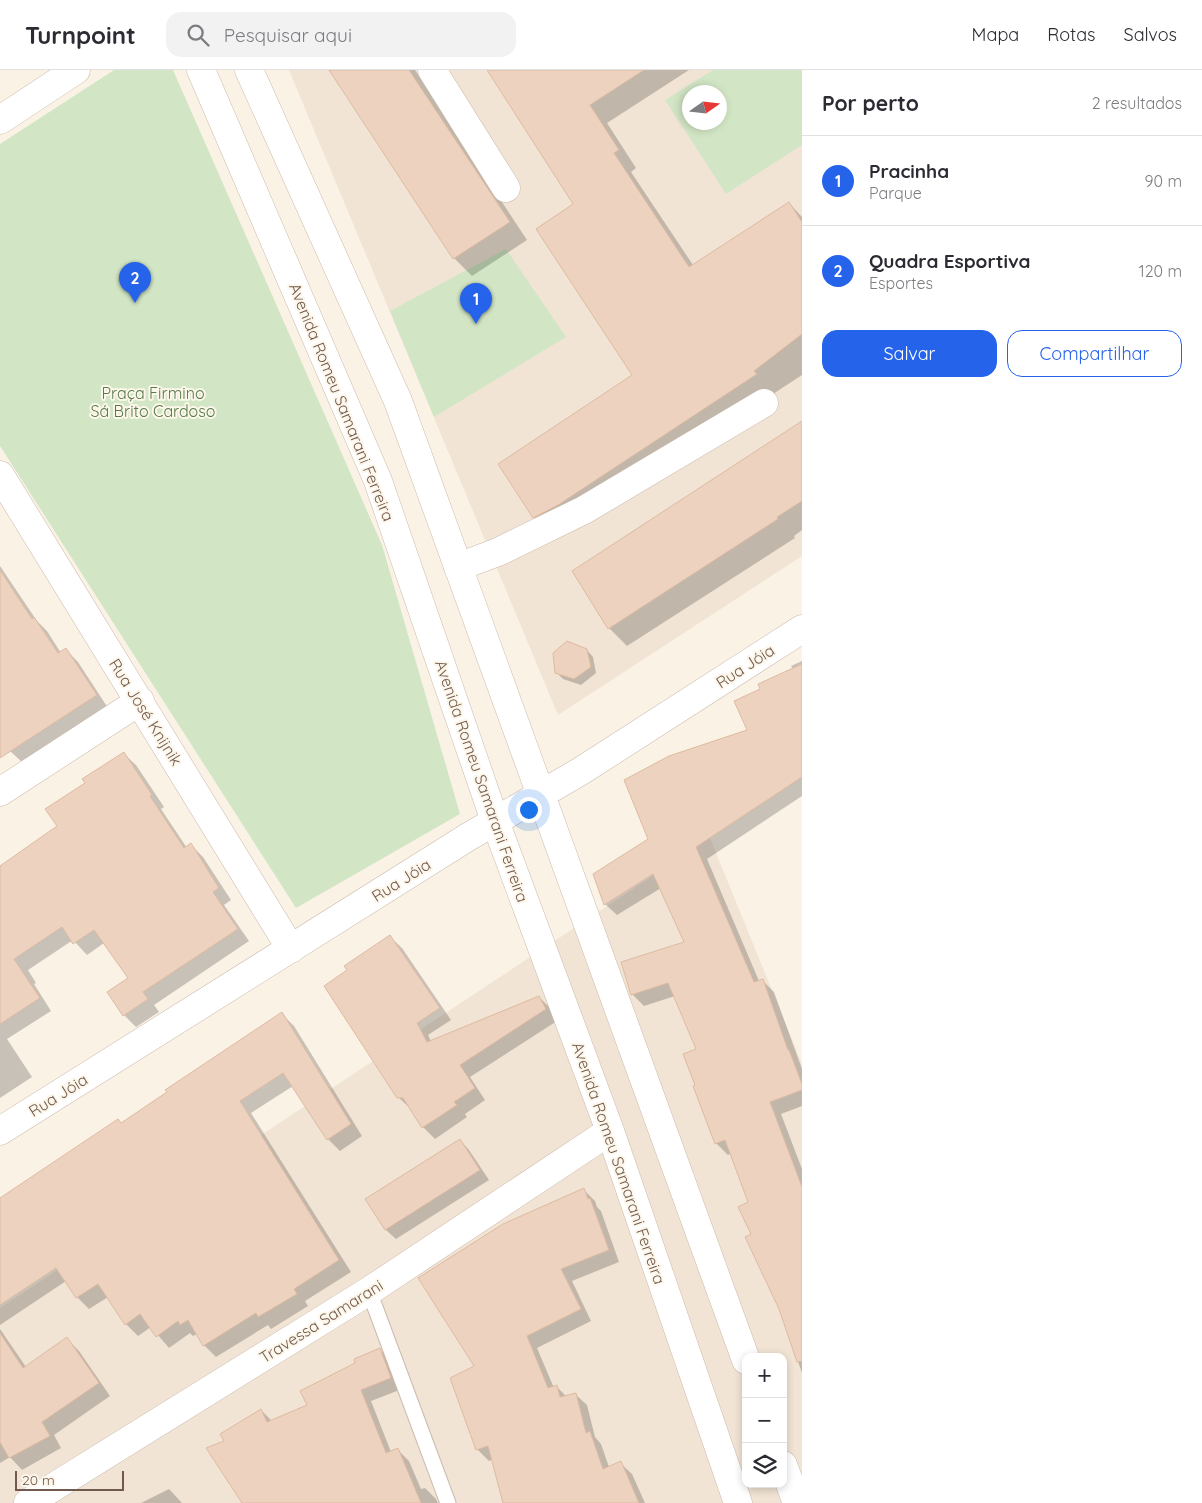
<!DOCTYPE html>
<html lang="pt">
<head>
<meta charset="utf-8">
<style>
  :root { --surface:#fff; --page:#f2f2f3; --text:#2b2b33; --muted:#7c7c81; --line:#e1e1e2; --accent:#2563eb }
  body { margin:0; font-family:Quicksand,sans-serif; background:var(--page); color:var(--text) }
  .controls { position:absolute; right:15px; bottom:15px; display:grid; overflow:hidden; border-radius:10px; box-shadow:0 2px 8px #0003 }
  .controls button { width:45px; height:45px; display:grid; place-items:center; padding:0; border:0; border-bottom:1px solid var(--line); background:var(--surface); color:var(--text); font:25px sans-serif }
  .compass { position:absolute; left:682px; top:15px; width:45px; height:45px; border-radius:50%; background:var(--surface); box-shadow:0 2px 8px #0003; rotate:76deg }
  .scale { position:absolute; left:15px; bottom:12px; width:109px; box-sizing:border-box; padding-left:5px; border:2px solid #715a4d; border-top:0; font-size:14px; line-height:18px; white-space:nowrap; color:#715a4d; -webkit-text-stroke:4px #fdf7eb; paint-order:stroke }
  .you { position:absolute; left:528px; top:739px; width:18px; height:18px; margin:-12px; border:4px solid #fff; border-radius:50%; background:#1a73e8; box-shadow:0 0 0 8px #1a73e833 }
  .badge { display:grid; place-items:center; width:32px; height:32px; border-radius:50%; background:var(--accent); color:#fff; font-size:16px; font-weight:700 }
  .pin { position:absolute; translate:-50% -41px; filter:drop-shadow(0 1px 2px #0008) }
  .pin::after { content:''; position:absolute; top:26px; width:18px; height:15px; background:inherit; clip-path:polygon(0 0,100% 0,50% 100%) }
  .list { margin:0; padding:0; list-style:none }
  h2 { display:flex; justify-content:space-between; align-items:center; height:65px; margin:0; padding:0 20px; font-size:21px }
  h2 small { font-size:16px; font-weight:400; color:var(--muted) }
  .list li { display:grid; grid-template-columns:32px 1fr auto; gap:15px; align-items:center; box-sizing:border-box; height:90px; padding:0 20px; border-top:1px solid var(--line) }
  .list b { display:block; font-size:19px; white-space:nowrap }
  .list p { margin:0; font-size:16px; white-space:nowrap; color:var(--muted) }
  .list em { font-size:16px; font-style:normal; color:var(--muted) }
  .actions { display:flex; gap:10px; padding:15px 20px }
  .actions a { flex:1; padding:11px 0; border:1px solid var(--accent); border-radius:15px; text-align:center; font-size:18px; color:var(--accent) }
  .actions .main { background:var(--accent); color:#fff }
  .icon { flex:none; width:28px; height:28px; fill:none; stroke:currentColor; stroke-width:2; stroke-linecap:round; stroke-linejoin:round }
  .map { position:relative; flex:none; width:802px; height:1433px; overflow:hidden }
  header { display:flex; align-items:center; gap:30px; box-sizing:border-box; height:70px; padding:0 25px; background:var(--surface); border-bottom:1px solid var(--line) }
  header strong { font-size:24px }
  nav { display:flex; gap:28px; margin-inline-start:auto; font-size:18px }
  .search { width:350px; height:45px; background:var(--page); display:flex; align-items:center; gap:12px; box-sizing:border-box; padding:0 18px; border-radius:15px; color:var(--muted); font-size:19px }
  main { display:flex }
  aside { flex:1; background:var(--surface) }
  .map>svg:first-child { display:block }
  .residential { fill:#f1e4d4; fill-rule:evenodd }
  .green { fill:#d2e6c5; fill-rule:evenodd }
  .shadow { fill:#0003 }
  .building { fill:#edd2bf; stroke:#debaa1 }
  .lines { fill:none; stroke-linecap:round; stroke-linejoin:round }
  .lane-casing { stroke:#cbbaad; stroke-width:17 }
  .street-casing { stroke:#cbbaad; stroke-width:29 }
  .secondary-casing { stroke:#cdbbab; stroke-width:29 }
  .lane { stroke:#fff; stroke-width:15 }
  .street { stroke:#fff; stroke-width:28 }
  .secondary { stroke:#fff; stroke-width:28 }
  .labels { text-anchor:middle; dominant-baseline:central; stroke-width:4; stroke-linejoin:round; paint-order:stroke }
  .park-label { font-size:16px; fill:#567b49; stroke:#fdf7eb }
  .street-label { font-size:16px; fill:#715a4d; stroke:#fdf7eb }
</style>
</head>
<body>
<header>
<strong>Turnpoint</strong>
<div class="search"><svg class="icon" aria-label="search" viewBox="0 0 24 24"><circle cx="10" cy="10" r="6"/><path d="M15 15l6 6"/></svg>Pesquisar aqui</div>
<nav><a>Mapa</a><a>Rotas</a><a>Salvos</a></nav>
</header>
<main>
<div class="map">
<svg width="802" height="1433" viewBox="0 0 802 1433">
  <rect width="100%" height="100%" fill="#faf2e5"/>
  <!-- residential -->
  <path class="residential" d="M289,0h513v486l-244,159zM690,22h30v30h-30z
    M710,768l92,226v439h-802v-195zM746,1287h37v127h-37z"/>
  <!-- green -->
  <path class="green" d="M114,0h59l209,475 78,269 -164,94 -296,-462v-302z
    M713,0h89v75l-76,49 -61,-94zM720,22v30h-30v-30z
    M506,179l60,88 -132,80 -44,-106z"/>
  <!-- shadow -->
  <path class="shadow" d="M330,0h85l112,170 -55,36 -18,-18z
    M488,0h201l-82,53 29,45 -5,4 62,93 96,-62 13,14v158l-226,148 -24,12 -18,-18 100,-142 -59,-170z
    M802,352v108l-8,6 1,2 -168,108 -18,-18 -35,-56z
    M0,496l37,55 10,10 14,22 5,-3 12,12 30,46 -85,55 -13,-12 -10,1z
    M587,580l6,7 3,16 -15,12 -18,-6 -7,-7z
    M802,591v135l-95,63 52,122 3,-1 12,12 28,77v37l-21,8 21,55v204l-49,-139 -4,-31 -18,-50 -3,2 -12,-12 -19,-58 1,-35 -23,-54 -31,10 -12,-12 54,-51 -25,-55 -44,27 -12,-11 44,-64 99,-110 14,-40 31,-21 -2,-3z
    M123,683l13,12 28,42 -3,2 26,39 4,-3 12,12 28,43 -7,5 25,36 -95,64 5,7 -23,15 -12,-12 5,-37 -25,-35 -17,12 -14,-15 -45,30 8,13 -2,1 17,27 -44,28 25,38 -32,21v-231l59,-41 27,-43z
    M390,867l12,11 49,72 -23,15 3,6 108,-44 12,12 6,12 -87,56 15,23 -20,14 2,3 -32,22 -12,-12 -12,-18 -13,-12 -49,-126z
    M282,944l12,12 68,110 -22,15 -12,-12 -35,-53 -42,27 100,159 -46,29 3,5 -37,23 -3,-4 -52,32 -12,-12 -7,-11 -4,2 -3,-3 -21,15 -18,-21 -13,9 -12,-12 -18,-27 -19,12 -12,-12 -11,-16 -66,44v-126l121,-75z
    M460,1070l9,10 20,30 -93,59 -10,-9 -19,-31z
    M584,1120l11,11 2,6 4,4 18,51 -47,19 19,40 -54,27 17,40 3,-1 9,9 9,-2 12,11 8,32 6,7 8,23 11,-4 12,11 13,29h-141l-11,-44 -4,2 -12,-12 -1,-82z
    M0,1259l26,38 41,-28 12,12 31,45 -56,39 7,13 -39,22 -12,-13 -10,6z
    M380,1280l11,11 11,28 -31,12 20,51 7,-2 11,11 12,28 4,-1 11,11 2,4h-197l2,-1 -17,-61 35,-31 11,11 36,-15z
    M169,1419l13,14h-41z"/>
  <!-- building -->
  <path class="building" d="M329,0h80l101,152 -57,37z
    M487,0h157l-54,35 29,45 -5,3 75,114 100,-65 13,20v112l-48,37 3,3 -199,131 -25,13 -35,-54 134,-89 -96,-146 37,-25z
    M802,351v80l-25,16 1,2 -170,110 -36,-58z
    M0,500l32,49 2,-2 24,36 8,-5 31,47 -97,63z
    M567,571l20,8 4,18 -17,12 -19,-6 -2,-20z
    M802,594v113l-106,70 58,135 9,-3 25,71h1l13,34v6l-32,12 32,85v174l-5,1 -18,-53 -34,-72 6,-3 -13,-27 10,-5 -23,-62 -10,4 -22,-58 2,-1 -12,-31 13,-5 -28,-66 -37,12 -10,-33 63,-20 -31,-68 -49,31 -11,-31 55,-35 -24,-59 45,-24 78,-26 -13,-29 26,-12 -2,-5z
    M124,682l28,43 -2,1 34,52 7,-5 28,45 -6,4 25,37 -95,63 5,7 -25,17 -16,-24 21,-14 -34,-48 -21,14 -11,-17 -48,32 26,39 -40,26v-158l57,-40 -12,-17 40,-26 -3,-4z
    M390,865l50,73 -23,15 10,19 112,-46 7,13 -86,56 15,23 -21,14 3,3 -35,23 -19,-30h-6l-73,-112 23,-16 -3,-4z
    M282,942l69,112 -24,16 -44,-67 -43,28 99,159 -45,29 3,5 -39,23 -2,-4 -53,33 -15,-26 -8,5 -2,-4 -22,16 -16,-23 -15,11 -27,-41 -22,14 -20,-30 -56,37v-107l118,-79 3,4 46,-31 -2,-2z
    M460,1069l20,31 -95,60 -20,-31z
    M584,1118l4,11 2,-1 19,52 -48,19 20,40 -54,27 21,52 9,-3 3,12 16,-4 10,40 4,-2 13,38 18,-8 18,42h-136l-15,-57 -12,4 -26,-72 24,-12 -56,-88 85,-54z
    M0,1263l23,35 44,-31 32,46 -57,39 8,14 -41,22 -9,-16z
    M380,1278l11,30 -30,12 25,63 12,-5 23,55h-179l-36,-55 18,-7 -4,-7 41,-25 6,13 40,-17 -7,-14 55,-28 -1,-4z"/>
  <g class="lines">
    <!-- lane casing -->
    <g class="lane-casing">
      <path id="lane" d="M369,1221l79,212"/>
    </g>
    <!-- street casing -->
    <g class="street-casing">
      <path id="street" d="M432,0l74,118
        M0,50l76,-50
        M0,405l291,474
        M458,497l40,-15 86,-42 180,-107
        M0,722l140,-91
        M0,1061l468,-294 113,-66 221,-142
        M28,1433l341,-212 241,-160"/>
    </g>
    <!-- secondary casing -->
    <g class="secondary-casing">
      <path id="secondary" d="M201,0l177,411 117,340 115,310 128,372
        M249,0l149,331 348,959
        M783,1395l14,38"/>
    </g>
    <!-- lane -->
    <use href="#lane" class="lane"/>
    <!-- street -->
    <use href="#street" class="street"/>
    <!-- secondary -->
    <use href="#secondary" class="secondary"/>
  </g>
  <g class="labels">
    <!-- park labels -->
    <g class="park-label">
      <text x="153" y="323">Praça Firmino<tspan x="153" dy="18">Sá Brito Cardoso</tspan></text>
    </g>
    <!-- street labels -->
    <g class="street-label">
      <text transform="translate(342 332) rotate(68)">Avenida Romeu Samarani Ferreira</text>
      <text transform="translate(745 596) rotate(-33)">Rua Jóia</text>
      <text transform="translate(146 642) rotate(58)">Rua José Knijnik</text>
      <text transform="translate(482 711) rotate(71)">Avenida Romeu Samarani Ferreira</text>
      <text transform="translate(401 810) rotate(-32)">Rua Jóia</text>
      <text transform="translate(58 1025) rotate(-32)">Rua Jóia</text>
      <text transform="translate(619 1093) rotate(71)">Avenida Romeu Samarani Ferreira</text>
      <text transform="translate(321 1251) rotate(-32)">Travessa Samarani</text>
    </g>
  </g>
</svg>
<div class="controls">
<button>+</button>
<button>−</button>
<button><svg class="icon" aria-label="layers" viewBox="0 0 24 24"><path d="M12 4l9 5-9 5-9-5zM3 14l9 5 9-5"/></svg></button>
</div>
<svg class="compass" viewBox="-18 -18 36 36"><path d="M0-13l5 13h-10z" fill="#e53935"/><path d="M0 13l5-13h-10z" fill="#7c7c81"/></svg>
<div class="scale">20 m</div>
<div class="you"></div>
<div class="pin badge" style="left:476px;top:254px">1</div>
<div class="pin badge" style="left:135px;top:233px">2</div>
</div>
<aside>
<h2>Por perto<small>2 resultados</small></h2>
<ul class="list">
<li><span class="badge">1</span><div><b>Pracinha</b><p>Parque</p></div><em>90 m</em></li>
<li><span class="badge">2</span><div><b>Quadra Esportiva</b><p>Esportes</p></div><em>120 m</em></li>
</ul>
<div class="actions"><a class="main">Salvar</a><a>Compartilhar</a></div>
</aside>
</main>
</body>
</html>
